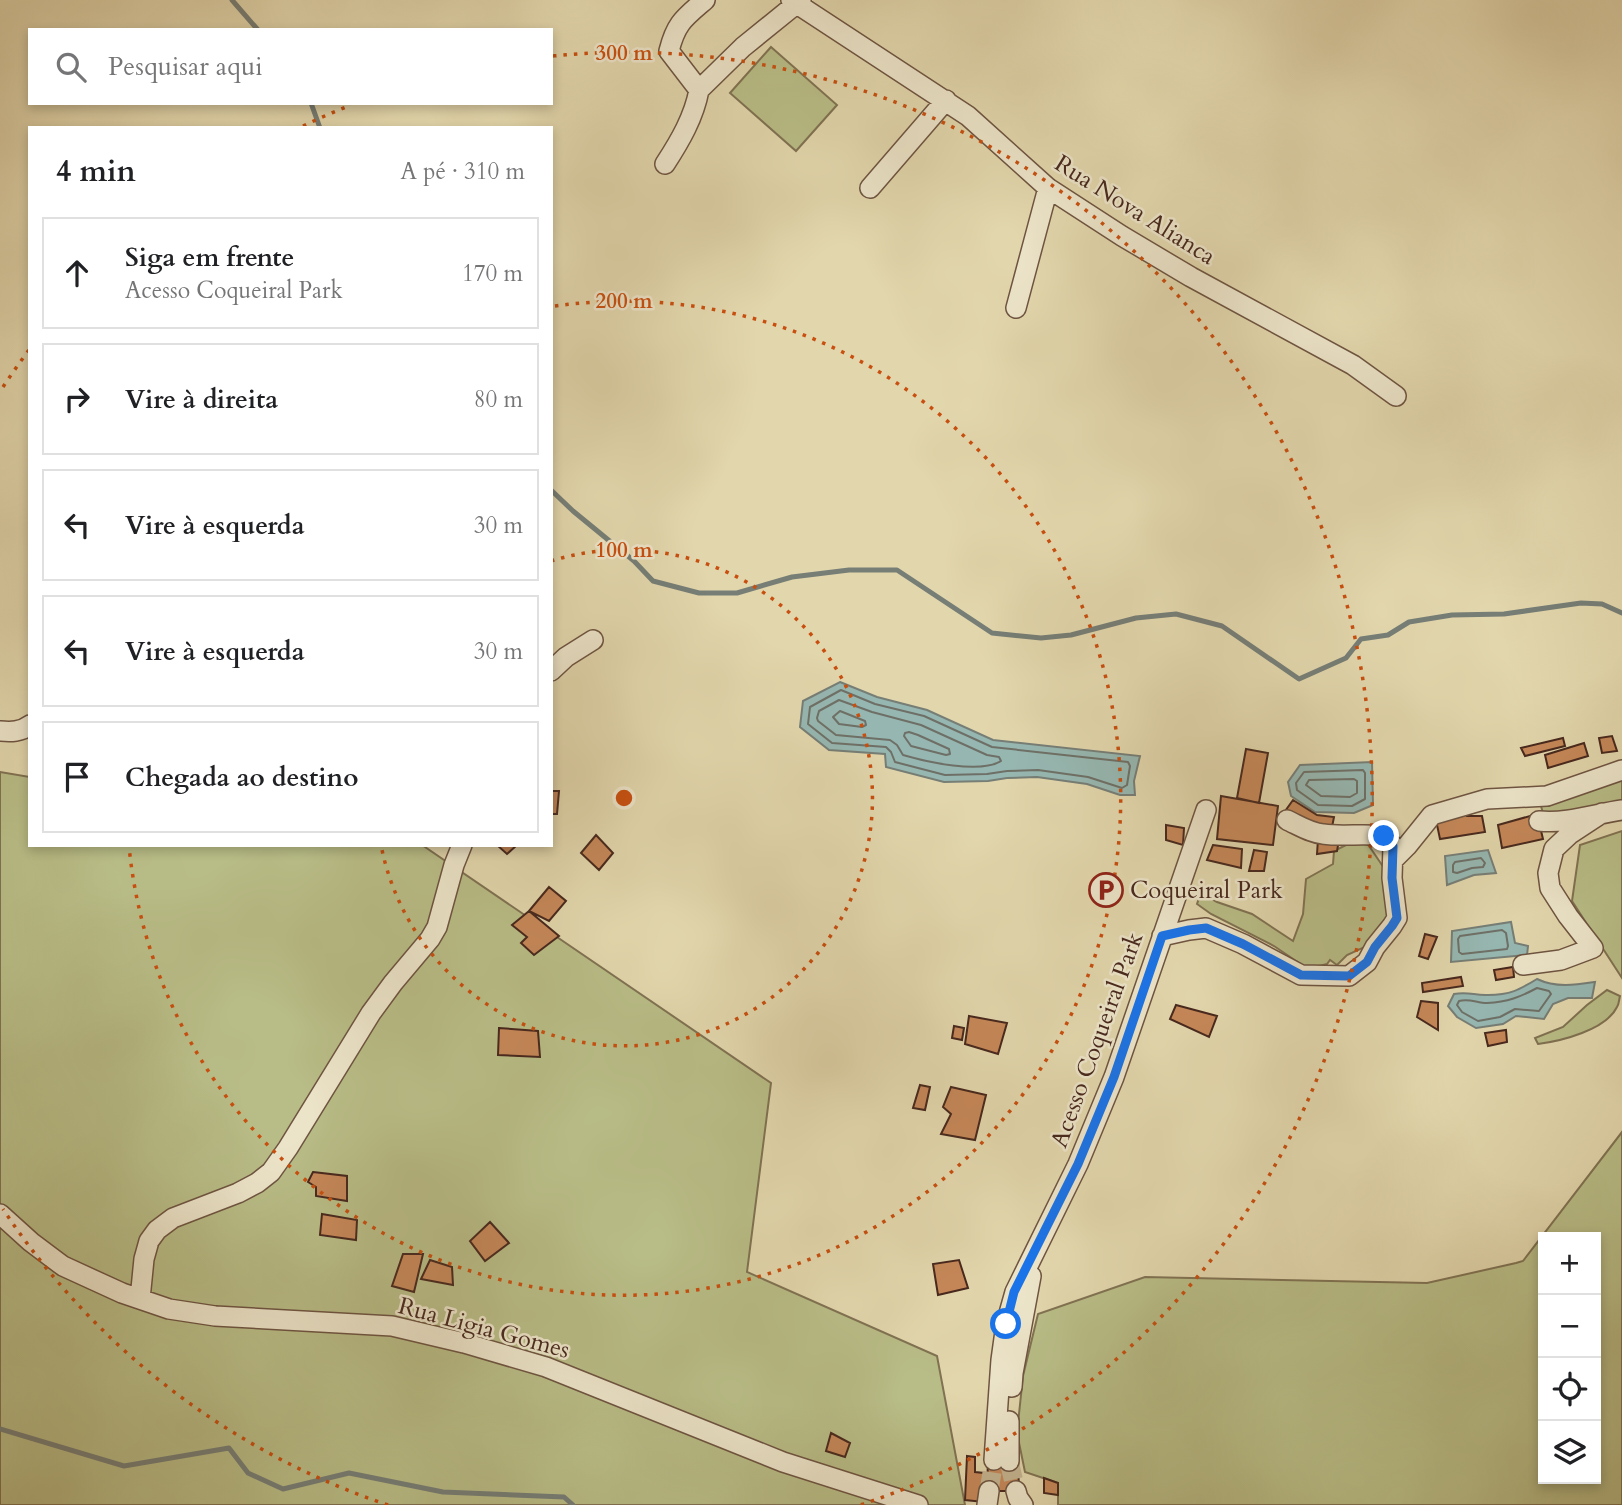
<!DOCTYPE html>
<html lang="pt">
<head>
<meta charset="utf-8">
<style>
  :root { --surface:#fff; --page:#f6f6f6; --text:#202124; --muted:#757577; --line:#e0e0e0 }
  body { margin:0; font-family:Cardo,serif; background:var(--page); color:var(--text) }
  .controls { position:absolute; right:21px; bottom:21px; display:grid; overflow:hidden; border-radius:0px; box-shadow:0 4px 10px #0003 }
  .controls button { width:63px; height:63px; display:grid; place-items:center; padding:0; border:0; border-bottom:2px solid var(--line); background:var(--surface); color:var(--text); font:35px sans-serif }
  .stop { position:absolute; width:21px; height:21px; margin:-16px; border:5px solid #1a73e8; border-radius:50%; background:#fff }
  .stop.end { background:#1a73e8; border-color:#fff; box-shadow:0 2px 7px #0008 }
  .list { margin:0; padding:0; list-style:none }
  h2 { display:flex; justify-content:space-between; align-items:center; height:91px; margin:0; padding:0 28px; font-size:30px }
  h2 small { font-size:23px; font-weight:400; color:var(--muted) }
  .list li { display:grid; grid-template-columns:46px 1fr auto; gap:21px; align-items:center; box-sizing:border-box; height:112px; margin:0 14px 14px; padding:0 14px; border:2px solid var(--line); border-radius:0px }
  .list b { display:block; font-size:26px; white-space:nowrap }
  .list p { margin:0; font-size:23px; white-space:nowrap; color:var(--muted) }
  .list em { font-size:23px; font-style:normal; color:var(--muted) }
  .icon { flex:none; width:38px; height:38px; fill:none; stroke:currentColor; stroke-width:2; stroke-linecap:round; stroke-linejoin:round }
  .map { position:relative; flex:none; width:1622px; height:1505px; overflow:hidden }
  .search { position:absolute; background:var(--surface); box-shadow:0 4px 10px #0003; left:28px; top:28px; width:525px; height:77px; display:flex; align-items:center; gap:18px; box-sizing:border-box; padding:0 24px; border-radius:0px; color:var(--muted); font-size:26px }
  .panel { position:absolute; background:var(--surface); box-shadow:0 4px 10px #0003; left:28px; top:126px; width:525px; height:721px; border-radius:0px }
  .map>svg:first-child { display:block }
  .green { fill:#b8bc86; stroke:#807252; stroke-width:2; fill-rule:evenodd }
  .water { fill:#96b7b1; stroke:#767e76; stroke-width:2 }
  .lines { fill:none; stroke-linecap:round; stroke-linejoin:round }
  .shore { stroke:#6e7067; stroke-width:2 }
  .stream { stroke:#767e76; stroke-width:5 }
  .building { fill:#c58758; stroke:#47281d; stroke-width:2 }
  .minor-tunnel { stroke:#c3b38f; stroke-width:19; stroke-dasharray:19 10; stroke-linecap:butt }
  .minor-casing { stroke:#6e5441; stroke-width:22 }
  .minor { stroke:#ece4c9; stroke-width:19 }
  .route { stroke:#1a73e8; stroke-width:9 }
  .ring { fill:none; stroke:#c84f0f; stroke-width:3.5; stroke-dasharray:3.5 7 }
  .labels { text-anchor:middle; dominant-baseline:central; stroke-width:5; stroke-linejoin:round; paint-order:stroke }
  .street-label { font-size:24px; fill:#47281d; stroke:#ece4c9 }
  .poi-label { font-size:24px; fill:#47281d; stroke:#ece4c9; text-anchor:start }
  .centre { fill:#c84f0f; stroke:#ece4c9; stroke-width:3.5 }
  .ring-label { font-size:21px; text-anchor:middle; font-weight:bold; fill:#c84f0f; stroke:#ece4c9; stroke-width:5; stroke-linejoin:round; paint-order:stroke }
</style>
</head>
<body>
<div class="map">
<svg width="1622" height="1505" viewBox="0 0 1622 1505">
  <rect width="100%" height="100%" fill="#e2d6ac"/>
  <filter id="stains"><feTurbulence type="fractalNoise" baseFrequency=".00286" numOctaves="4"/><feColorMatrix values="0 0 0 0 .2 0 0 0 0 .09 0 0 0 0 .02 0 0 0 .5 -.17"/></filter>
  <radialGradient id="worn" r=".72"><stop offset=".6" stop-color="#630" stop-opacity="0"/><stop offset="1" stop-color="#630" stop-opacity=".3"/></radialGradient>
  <!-- green -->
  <path class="green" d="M771,47l66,58 -41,46 -66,-58z
    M0,772l30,5v68h392l349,238 -24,189 190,84 28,149h-965z
    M1622,778v29l-78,10 -3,-11z
    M1622,831v147l-50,-77 8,-56z
    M1354,841l13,2 17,25 7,53 -24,25 -20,9 -10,10 -7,-5 -3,4 -19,5 -34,-23 -63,-32 -14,-10 4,-11 16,9 35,12 41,27 10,-27 3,-35 27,-15 1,-13z
    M1607,990l13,6c-1,4 -1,8 -3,11 -11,23 -56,34 -79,37l-3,-6 28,-11 24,-22z
    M1622,1132v373h-564v-22l-33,-11 -8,-39 6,-57 15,-62 107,-37 282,6 89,-20 7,-2zM1543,1237h53v242h-53z"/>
  <!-- water -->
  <path class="water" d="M840,682l37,15 50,13 66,30 147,16 -6,25 1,14h-15l-33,-11 -50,-7 -30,1 -19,3 -44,1 -58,-15 -1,-13 -56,-4 -29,-23 3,-26z
    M1372,762l1,43 -19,8 -39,-1 -24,-16 -3,-14 12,-17z
    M1488,850l8,23 -22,2 -27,10 -2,-29z
    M1511,922l4,21 13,3 -1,9 -76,7 1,-31z
    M1537,979c19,9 38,6 58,3l-3,16h-24l-15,6 -9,15 -28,-3 -13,8 -27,4 -19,-11 -9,-11 6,-12c15,-3 21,2 34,1 22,0 31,-5 49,-16z"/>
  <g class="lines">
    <!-- shore -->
    <path class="shore" d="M841,690l34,14 49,12 68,31 136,15 2,4 -3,19 -5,3 -34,-11 -50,-7 -31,1 -20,3 -42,1 -50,-13 -4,-10 -5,-5 -54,-4 -24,-19 2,-17z
      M839,700l33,12 49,13 66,30 12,2 2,4c-21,13 -74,1 -98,-6l-6,-10 -7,-5 -54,-5 -18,-14 -1,-3 2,-7z
      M840,711l25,10 1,4 -4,2 -23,-3 -6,-7z
      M909,732l9,3 31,14 1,5 -4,1 -35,-9 -7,-10 1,-3z
      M1363,770l2,3v26l-13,7 -34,-1 -21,-15 -1,-7 8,-11z
      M1354,779l3,2v12l-7,4 -29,-1 -15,-11 3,-5z
      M1481,858l4,5 -2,4 -11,1 -15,5 -4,-1v-7l2,-3z
      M1502,930l4,3 2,13 -1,3 -45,5 -3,-2 -1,-13 2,-3z
      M1537,988l12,3 2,3 -12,17 -24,-2 -15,8 -22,4 -16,-9 -5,-7 2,-4c10,-3 18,2 28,2 21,-1 33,-6 50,-15z"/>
    <!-- stream -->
    <path class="stream" d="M232,0l26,30
      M311,103l9,25
      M551,490l22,21 61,50 19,20 46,12h38l55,-16 57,-7h48l95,63 49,5 30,-3 65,-17 40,-4 46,12 77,53 47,-21 15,-19 27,-4 21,-13 43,-7 52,-1 77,-11 21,1 20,9
      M0,1429l124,37 105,-18 19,25 35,16 66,-16 94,19 121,5 9,8"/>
  </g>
  <!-- building -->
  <path class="building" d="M1612,736l5,15 -15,2 -3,-15z
    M1563,738l2,8 -40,10 -4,-8z
    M1584,743l4,13 -40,12 -3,-13z
    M1246,749l22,4 -9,50 -22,-5z
    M551,791h8l-2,23h-6z
    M1221,796l57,10 -5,39 -56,-6z
    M1293,800l24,15 17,2 -3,15 -48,-18z
    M1466,809l1,7h15l3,16 -45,7 -4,-19z
    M1537,814l6,25 -41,9 -4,-23z
    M1166,825l18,3 -1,17 -17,-5z
    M596,835l17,18 -14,17 -18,-17z
    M1318,839l21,1 -2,11 -20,3z
    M497,845h20l-10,9z
    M1213,845l29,4 -1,19 -34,-8z
    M1254,850l13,2 -3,19h-15z
    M549,887l17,14 -17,20 -20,-10z
    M529,911l30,25 -25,19 -13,-12 6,-6 -15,-12z
    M1425,934l12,3 -9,22 -9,-3z
    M1513,967l1,10 -18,3 -2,-10z
    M1461,977l2,9 -40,6 -1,-9z
    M1421,1001l17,2v27l-21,-13z
    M1176,1005l41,11 -8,21 -39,-18z
    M969,1016l38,7 -9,31 -33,-10z
    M954,1026l10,2 -2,12 -10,-2z
    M499,1028l39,3 2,26 -42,-2z
    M1506,1030l1,12 -19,4 -3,-13z
    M920,1085l10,2 -5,23 -12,-2z
    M951,1087l35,8 -11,45 -34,-6 10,-20 -8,-7z
    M313,1172l34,4v25l-31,-5v-9l-8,-5z
    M322,1214l35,6 -1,20 -36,-5z
    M490,1222l19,21 -24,18 -15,-20z
    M403,1254h20l-9,38 -22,-6z
    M430,1260l22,7 1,18 -32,-6z
    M959,1260l9,28 -30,7 -5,-31z
    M831,1433l19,10 -5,14 -19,-6z
    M967,1456l8,1v15l9,1v29l-19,-2z
    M988,1460l30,2 1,29h-32z
    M1044,1478l14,5v12l-14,-2z"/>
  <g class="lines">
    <!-- minor-tunnel -->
    <path class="minor-tunnel" d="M1009,1461l7,30
      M989,1491l5,-31"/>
    <!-- minor casing -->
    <g class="minor-casing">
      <path id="minor" d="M791,0l177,116 80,72 74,48 69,41 162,88 43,31
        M699,90l44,-43 58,-47
        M665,164c15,-23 29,-47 34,-74l-30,-39c7,-28 15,-33 36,-51
        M870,188l76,-88
        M1016,308l32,-120
        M551,671l15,-14 27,-17
        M0,731c11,1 21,1 30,-6
        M1539,821c27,3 56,-7 83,-11
        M1393,860l14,-14 25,-31 55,-16 60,-3 75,-26
        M1162,936l27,-6 17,-2 37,16 58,31 48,1 18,-14 8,-15 17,-21 5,-8 -5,-40 1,-32 -9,-10c-20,-3 -41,1 -61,-2 -13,-1 -25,-9 -36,-14
        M1523,965l38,-5 32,-12 -25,-32 -18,-28 -2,-15 6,-24 16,-15 32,-21
        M0,1214l31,28 32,24 59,27 47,16 46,7 177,10 72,17 82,24 237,95 135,43
        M140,1299l4,-40 5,-18 8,-11 16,-12 65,-25 19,-10 14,-11 17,-24 83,-135 22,-30 37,-44 7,-12 17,-62 8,-20
        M1012,1387l1,-14 18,-97
        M994,1460l7,-100 5,-36 9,-32 63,-128 36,-87 92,-267
        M1009,1461v-40
        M1016,1491l2,7 5,7
        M987,1505l2,-14"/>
    </g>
    <!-- minor -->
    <use href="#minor" class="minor"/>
  </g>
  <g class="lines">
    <!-- route -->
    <path class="route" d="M1006,1324l8,-32 64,-128 36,-87 48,-141 27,-6 17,-2 37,16 58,31 48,1 18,-14 8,-15 17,-21 5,-8 -5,-40 1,-32 -9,-10"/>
  </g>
  <!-- distance rings -->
  <g class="ring">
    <path d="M551 561A248 248 0 1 1 381 845"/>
    <path d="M555 306A497 497 0 1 1 129 846"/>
    <path d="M388 1505A745 745 0 0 1 3 1209M3 387A745 745 0 0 1 29 350M303 126A745 745 0 0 1 351 105M553 56A745 745 0 0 1 860 1505"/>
  </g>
  <!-- icons -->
  <defs>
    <g id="parking-ring" transform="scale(1.75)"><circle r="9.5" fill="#ece4c9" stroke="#8f2418" stroke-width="1.5"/><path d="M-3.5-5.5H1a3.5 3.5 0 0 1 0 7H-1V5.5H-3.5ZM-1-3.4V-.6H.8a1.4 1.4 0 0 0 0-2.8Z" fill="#8f2418"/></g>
  </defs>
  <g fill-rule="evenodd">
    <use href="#parking-ring" x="1106" y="890"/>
  </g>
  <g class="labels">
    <!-- street labels -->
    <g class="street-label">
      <text transform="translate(1135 210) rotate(32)">Rua Nova Alianca</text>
      <text transform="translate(1097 1040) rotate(-70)">Acesso Coqueiral Park</text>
      <text transform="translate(484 1328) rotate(15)">Rua Ligia Gomes</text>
    </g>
    <!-- poi labels -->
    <g class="poi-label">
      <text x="1130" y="890">Coqueiral Park</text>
    </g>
  </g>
  <circle cx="624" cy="798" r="10" class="centre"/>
  <g class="ring-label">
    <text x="624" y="60">300 m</text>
    <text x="624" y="308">200 m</text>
    <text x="624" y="557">100 m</text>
  </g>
  <rect width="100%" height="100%" filter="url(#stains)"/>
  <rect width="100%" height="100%" fill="url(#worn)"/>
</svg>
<div class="controls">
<button>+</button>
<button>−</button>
<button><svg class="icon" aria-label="locate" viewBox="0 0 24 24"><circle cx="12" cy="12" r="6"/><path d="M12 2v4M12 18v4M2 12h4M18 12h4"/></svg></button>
<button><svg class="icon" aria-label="layers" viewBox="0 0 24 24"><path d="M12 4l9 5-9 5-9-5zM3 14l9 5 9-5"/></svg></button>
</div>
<div class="stop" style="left:1006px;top:1324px"></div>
<div class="stop end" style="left:1384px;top:836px"></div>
<div class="search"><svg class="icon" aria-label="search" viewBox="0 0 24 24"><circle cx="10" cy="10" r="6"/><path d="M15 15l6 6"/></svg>Pesquisar aqui</div>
<section class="panel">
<h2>4 min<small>A pé · 310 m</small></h2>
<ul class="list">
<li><svg class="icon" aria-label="ahead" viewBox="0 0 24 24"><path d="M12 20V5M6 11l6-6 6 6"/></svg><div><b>Siga em frente</b><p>Acesso Coqueiral Park</p></div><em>170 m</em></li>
<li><svg class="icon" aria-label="right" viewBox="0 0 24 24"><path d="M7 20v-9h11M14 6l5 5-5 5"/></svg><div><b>Vire à direita</b></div><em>80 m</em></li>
<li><svg class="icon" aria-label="left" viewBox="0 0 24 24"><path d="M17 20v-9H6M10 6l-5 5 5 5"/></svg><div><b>Vire à esquerda</b></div><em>30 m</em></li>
<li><svg class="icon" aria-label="left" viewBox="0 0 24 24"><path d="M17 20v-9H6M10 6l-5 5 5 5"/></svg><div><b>Vire à esquerda</b></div><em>30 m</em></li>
<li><svg class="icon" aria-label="arrive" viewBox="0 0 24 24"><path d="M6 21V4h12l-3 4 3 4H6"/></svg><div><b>Chegada ao destino</b></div></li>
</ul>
</section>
</div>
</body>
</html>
